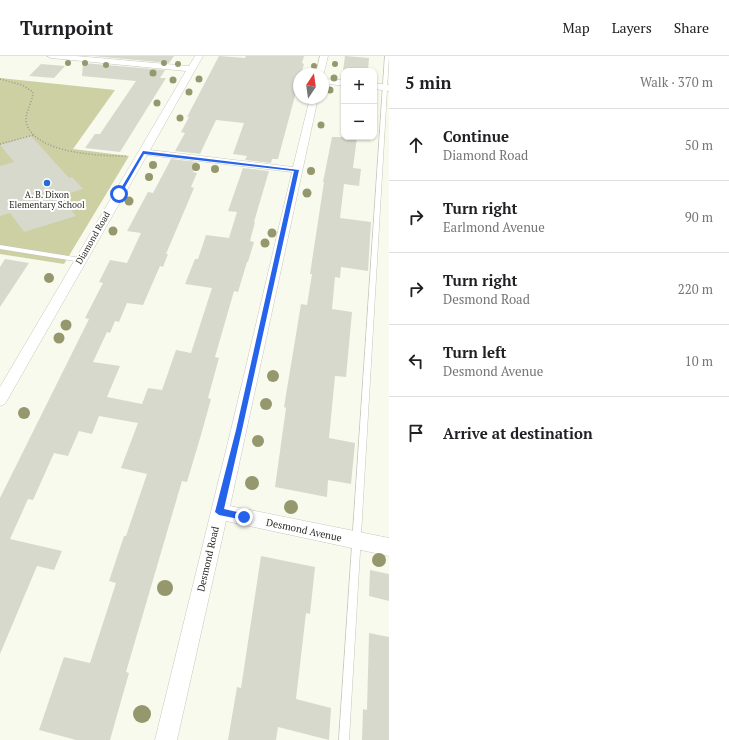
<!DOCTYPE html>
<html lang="en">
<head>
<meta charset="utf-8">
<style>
  :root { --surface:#fff; --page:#f2f2f2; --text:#202124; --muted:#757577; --line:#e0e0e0 }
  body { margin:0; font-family:"PT Serif",serif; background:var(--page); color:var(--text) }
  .controls { position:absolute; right:12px; top:12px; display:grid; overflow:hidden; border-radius:8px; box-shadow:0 1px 3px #0004 }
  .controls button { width:36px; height:36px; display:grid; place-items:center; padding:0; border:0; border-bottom:1px solid var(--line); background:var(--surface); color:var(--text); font:20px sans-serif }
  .compass { position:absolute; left:293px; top:12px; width:36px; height:36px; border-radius:50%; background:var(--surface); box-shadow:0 1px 3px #0004; rotate:13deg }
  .stop { position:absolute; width:12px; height:12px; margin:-9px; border:3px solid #2563eb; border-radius:50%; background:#fff }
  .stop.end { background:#2563eb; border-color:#fff; box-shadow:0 1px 4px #0008 }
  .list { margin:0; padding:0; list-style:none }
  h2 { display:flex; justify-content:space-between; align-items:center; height:52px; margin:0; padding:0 16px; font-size:17px }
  h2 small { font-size:13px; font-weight:400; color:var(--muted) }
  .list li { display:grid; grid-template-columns:26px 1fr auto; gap:12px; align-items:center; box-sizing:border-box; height:72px; padding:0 16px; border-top:1px solid var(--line) }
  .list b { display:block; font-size:15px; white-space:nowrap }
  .list p { margin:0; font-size:13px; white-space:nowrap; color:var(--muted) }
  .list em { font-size:13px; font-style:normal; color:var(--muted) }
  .icon { flex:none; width:22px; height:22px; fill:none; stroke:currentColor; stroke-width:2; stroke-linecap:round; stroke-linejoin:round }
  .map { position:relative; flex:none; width:389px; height:684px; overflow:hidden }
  header { display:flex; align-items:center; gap:24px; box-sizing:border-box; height:56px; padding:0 20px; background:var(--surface); border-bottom:1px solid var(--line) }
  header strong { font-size:19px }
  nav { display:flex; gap:22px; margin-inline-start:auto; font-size:14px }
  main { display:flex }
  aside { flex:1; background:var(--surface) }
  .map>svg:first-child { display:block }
  .green { fill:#ccd0a2 }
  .building { fill:#d8d9cd }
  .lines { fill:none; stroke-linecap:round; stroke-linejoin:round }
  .lane-casing { stroke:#c6c7bc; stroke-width:1 }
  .street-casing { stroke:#c6c7bc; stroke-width:1 }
  .path { stroke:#999a92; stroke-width:1.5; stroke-dasharray:1 2; stroke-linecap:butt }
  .lane { fill:#fff; fill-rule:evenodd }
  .street { fill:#fff; fill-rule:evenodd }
  .tree { fill:#95976d }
  .route { fill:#2563eb }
  .poi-dot { fill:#276ad6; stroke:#fff; stroke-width:1.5 }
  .labels { text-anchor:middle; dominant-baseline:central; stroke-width:4; stroke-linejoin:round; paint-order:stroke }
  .far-poi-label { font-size:9px; fill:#2b2b27; stroke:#fff }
  .far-street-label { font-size:9px; fill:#2b2b27; stroke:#fff }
  .street-label { font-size:10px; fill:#2b2b27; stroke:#fff }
</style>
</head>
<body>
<header>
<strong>Turnpoint</strong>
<nav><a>Map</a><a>Layers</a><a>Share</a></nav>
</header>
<main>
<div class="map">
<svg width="389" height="684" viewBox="0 0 389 684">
  <rect width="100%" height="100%" fill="#f9faee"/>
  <!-- green -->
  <path class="green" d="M0,22l115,12 -42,59 56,7 -65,108 -64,-10z"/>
  <!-- building -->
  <path class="building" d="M93,0h81l-5,7z
    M219,0l26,2 1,-2h58l-2,7 2,1 -3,10h-2v7l-21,78h-6l-1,4 -26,-3 2,-4 -14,-2 11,-31 -28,-3 -16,34 -25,-3 10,-18 -4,-1 8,-15h-2z
    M345,0l24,2 -1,13h-25z
    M83,7l82,7 -5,8h6l-46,74 -35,-4 10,-14h5l36,-53 -54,-5z
    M41,8l24,2 -11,12 -25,-2z
    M31,80l38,42 3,-1 11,12 -23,7 16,20 -52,16 -14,-19 -10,3v-50l14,-4 -14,-17z
    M332,81h25l-4,31 8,1 -2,17 -15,-2 -4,34 31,4 -3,49 -27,-4 -1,11 -5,-1 -3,32 20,3 -6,65 -11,-1 -6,62 26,5 -4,41 -23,-4 -1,17 -52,-10 11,-79 -2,-1 17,-103 6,1 5,-31h-2l14,-92h-1z
    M171,103l26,3 -4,10 4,1 -6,14 3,1 -28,66h2l-5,13 -3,-1 -17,39 -16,-2 -8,19 -4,-1 -5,12 -3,-1 -14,30 27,4 -13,31 35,7 6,-16 14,2 14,-40 15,3 21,-65 -27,-4 10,-25h3l8,-24 23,3 8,-26 -9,-1 15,-43 26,3 -15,51h1l-5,19 4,1 -6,20h-1l-9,30 -4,-1 -19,66 4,1 -11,40 3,1 -10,36 -14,47 -5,-1 -56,191 3,1 -19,67h-34l-37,-10 25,-73 26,6 26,-80 -7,-2 15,-45h2l21,-62 -26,-6 17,-45 -39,-7 -7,18 -13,-3 -11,25 -14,-3 -21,47 -5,-1 -18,40 52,12 -8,19 -17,-4 -37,88v-156l89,-179 -4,-1 18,-35 -4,-1 11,-22 17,3 14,-30 -14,-2 21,-39 5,1z
    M5,203l24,4 -29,44v-40z
    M261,500l54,11 -5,47 -4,-1 -10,86 35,9 -2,32 -51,-13 -2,13h-48l9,-53 4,1z
    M370,514l19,4v27l-20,-5z
    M369,577l20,4v103h-27l1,-31 4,1z"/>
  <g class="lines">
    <!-- lane casing -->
    <g class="lane-casing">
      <path id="lane" d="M385,0h4l-40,684h-10z
        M0,189l81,13 3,2 -3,2 -81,-13z"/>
    </g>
    <!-- street casing -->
    <g class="street-casing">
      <path id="street" d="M47,0h29l113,10 6,-10h8l-53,94 143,17 17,-69h8l-88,408 159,32v18l-163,-35 -49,219h-22l76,-310 61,-258 -145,-17 -142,249 -5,2v-19l186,-316 -135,-13z
        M320,0h8l-5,20v-2h-7z
        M323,23l21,1v6l-21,-3z
        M374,27l15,2v6l-15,-2z"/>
    </g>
    <!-- path -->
    <path class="path" d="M0,23l22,6 11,7c0,11 -10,22 -6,33 11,29 74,31 100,31
      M0,88l34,-9"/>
    <!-- lane -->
    <use href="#lane" class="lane"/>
    <!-- street -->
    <use href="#street" class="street"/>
  </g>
  <!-- trees -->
  <g class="tree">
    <circle cx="68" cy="7" r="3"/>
    <circle cx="85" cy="7" r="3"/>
    <circle cx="164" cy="7" r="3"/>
    <circle cx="178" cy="8" r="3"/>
    <circle cx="335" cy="8" r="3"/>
    <circle cx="106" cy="9" r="3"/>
    <circle cx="314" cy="10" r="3"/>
    <circle cx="153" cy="17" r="3.5"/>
    <circle cx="334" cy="22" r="3.5"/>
    <circle cx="199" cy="23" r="3.5"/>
    <circle cx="173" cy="24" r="3.5"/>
    <circle cx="330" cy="34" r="3.5"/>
    <circle cx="189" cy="36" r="3.5"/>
    <circle cx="157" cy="47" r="3.5"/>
    <circle cx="180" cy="62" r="3.5"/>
    <circle cx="321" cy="69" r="3.5"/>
    <circle cx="153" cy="109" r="4"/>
    <circle cx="196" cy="111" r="4"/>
    <circle cx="215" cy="113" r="4"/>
    <circle cx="311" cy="115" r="4"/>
    <circle cx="149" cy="121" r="4"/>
    <circle cx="307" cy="137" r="4.5"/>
    <circle cx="129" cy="145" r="4.5"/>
    <circle cx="113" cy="175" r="4.5"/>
    <circle cx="272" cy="177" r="4.5"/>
    <circle cx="265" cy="187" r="4.5"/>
    <circle cx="49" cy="222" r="5"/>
    <circle cx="66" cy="269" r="5.5"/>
    <circle cx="59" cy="282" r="5.5"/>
    <circle cx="273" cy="320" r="6"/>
    <circle cx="266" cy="348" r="6"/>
    <circle cx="24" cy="357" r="6"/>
    <circle cx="258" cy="385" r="6"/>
    <circle cx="252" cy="427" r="7"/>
    <circle cx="291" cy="451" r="7"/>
    <circle cx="379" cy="504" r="7"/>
    <circle cx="165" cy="532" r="8"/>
    <circle cx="142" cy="658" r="9"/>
  </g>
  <!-- route -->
  <path class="route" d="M143,95l156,19 -57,260 -18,79 22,5 1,3 -3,3 -25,-5 -4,-3 21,-82 58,-259 -150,-17 -23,40 -4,1z"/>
  <!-- markers -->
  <circle class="poi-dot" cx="47" cy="127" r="4"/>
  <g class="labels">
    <!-- far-poi labels -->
    <g class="far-poi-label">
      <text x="47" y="139">A. B. Dixon<tspan x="47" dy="10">Elementary School</tspan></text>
    </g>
    <!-- far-street labels -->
    <g class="far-street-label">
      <text transform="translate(93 182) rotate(-60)">Diamond Road</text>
    </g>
    <!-- street labels -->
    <g class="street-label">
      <text transform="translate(304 474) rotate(12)">Desmond Avenue</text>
      <text transform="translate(208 503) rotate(-77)">Desmond Road</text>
    </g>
  </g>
</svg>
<div class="controls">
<button>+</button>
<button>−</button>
</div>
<svg class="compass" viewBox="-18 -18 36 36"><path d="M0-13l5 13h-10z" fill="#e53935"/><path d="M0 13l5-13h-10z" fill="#757577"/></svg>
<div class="stop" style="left:119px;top:138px"></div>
<div class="stop end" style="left:244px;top:461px"></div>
</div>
<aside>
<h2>5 min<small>Walk · 370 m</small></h2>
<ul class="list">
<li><svg class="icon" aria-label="ahead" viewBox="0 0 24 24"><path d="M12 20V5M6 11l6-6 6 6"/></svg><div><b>Continue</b><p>Diamond Road</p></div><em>50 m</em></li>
<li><svg class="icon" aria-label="right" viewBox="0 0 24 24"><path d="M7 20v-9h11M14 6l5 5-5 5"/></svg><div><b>Turn right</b><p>Earlmond Avenue</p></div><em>90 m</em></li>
<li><svg class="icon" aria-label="right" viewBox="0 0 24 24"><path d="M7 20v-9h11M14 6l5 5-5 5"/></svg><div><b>Turn right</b><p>Desmond Road</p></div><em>220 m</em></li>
<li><svg class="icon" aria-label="left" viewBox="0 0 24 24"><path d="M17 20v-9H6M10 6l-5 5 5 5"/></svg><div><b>Turn left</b><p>Desmond Avenue</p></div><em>10 m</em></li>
<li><svg class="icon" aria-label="arrive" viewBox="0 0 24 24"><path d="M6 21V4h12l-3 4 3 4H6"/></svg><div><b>Arrive at destination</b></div></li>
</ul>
</aside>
</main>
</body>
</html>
